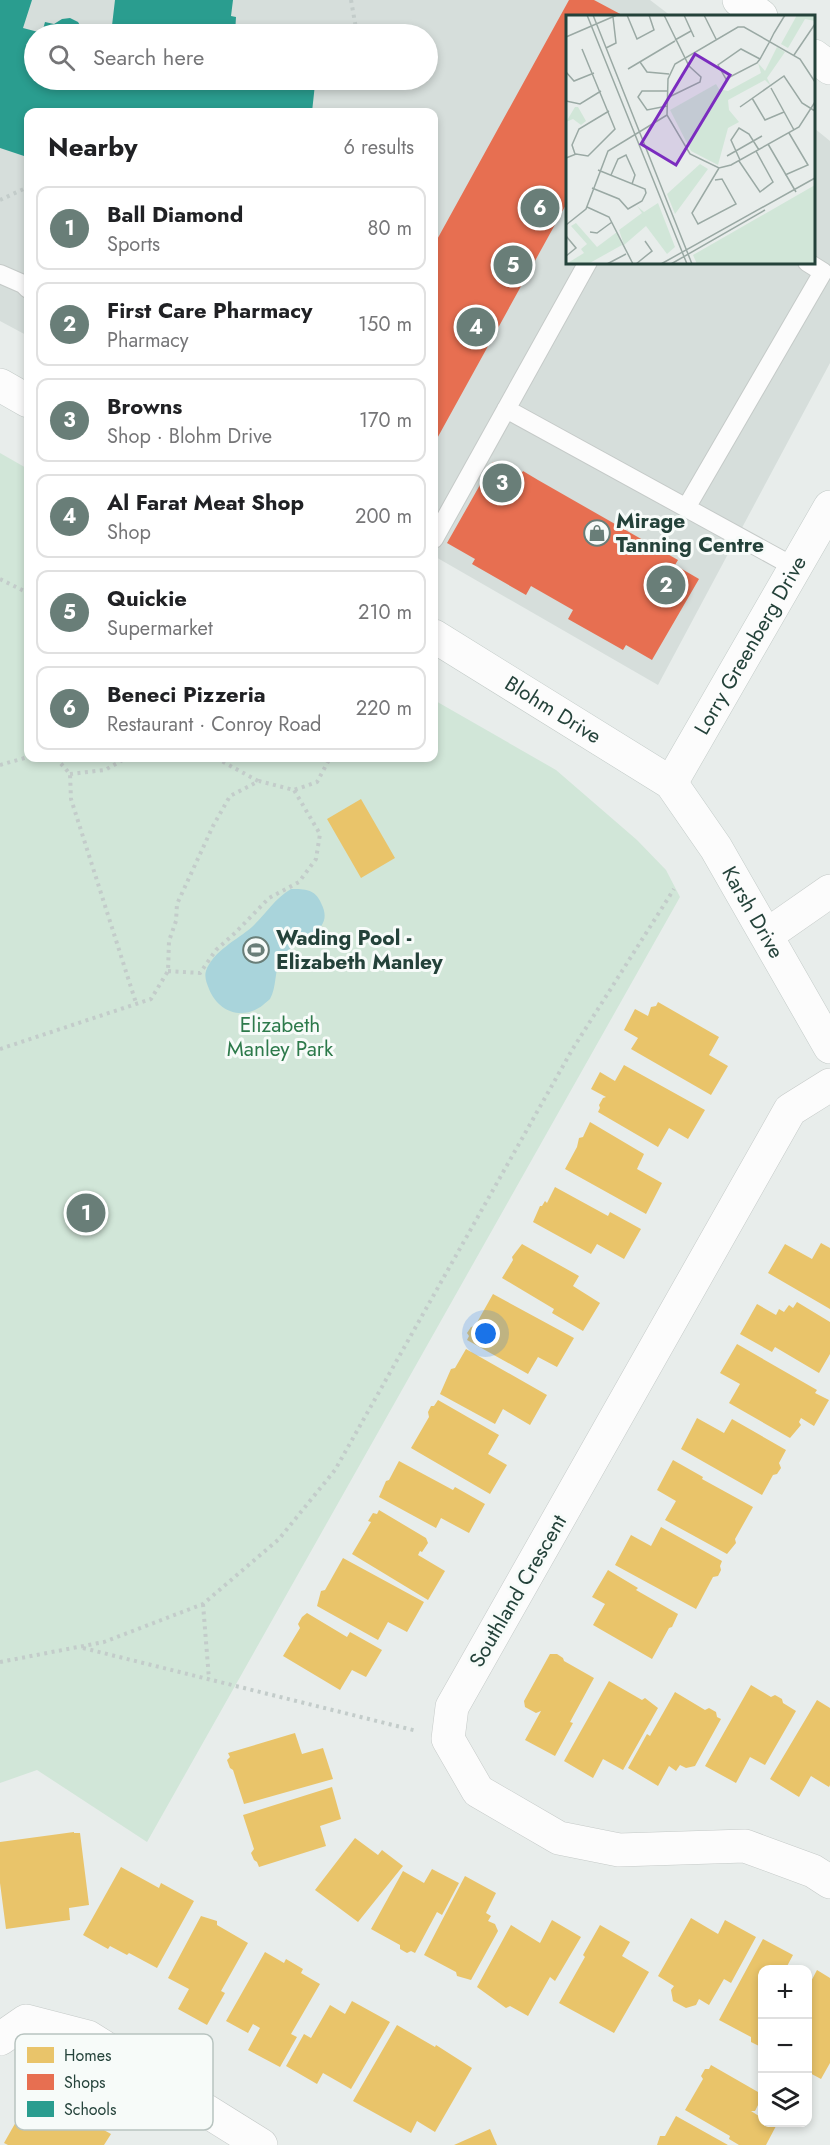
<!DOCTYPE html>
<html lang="en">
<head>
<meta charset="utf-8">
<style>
  :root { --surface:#fff; --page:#f6f6f6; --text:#202124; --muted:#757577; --line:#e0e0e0; --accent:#697e78 }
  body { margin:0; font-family:Jost,sans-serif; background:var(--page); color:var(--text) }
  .controls { position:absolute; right:18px; bottom:18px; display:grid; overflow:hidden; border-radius:12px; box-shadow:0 3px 9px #0003 }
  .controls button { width:54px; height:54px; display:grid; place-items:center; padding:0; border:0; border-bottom:2px solid var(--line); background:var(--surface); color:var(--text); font:30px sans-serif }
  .you { position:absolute; left:486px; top:1334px; width:21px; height:21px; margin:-15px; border:4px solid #fff; border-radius:50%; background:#1a73e8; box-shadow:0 0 0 9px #1a73e833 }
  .badge { display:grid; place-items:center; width:39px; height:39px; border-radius:50%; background:var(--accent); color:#fff; font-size:20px; font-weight:700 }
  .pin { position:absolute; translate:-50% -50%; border:3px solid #fff; box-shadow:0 2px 6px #0006 }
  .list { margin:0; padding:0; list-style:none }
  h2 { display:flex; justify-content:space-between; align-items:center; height:78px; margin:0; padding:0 24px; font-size:26px }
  h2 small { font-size:20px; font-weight:400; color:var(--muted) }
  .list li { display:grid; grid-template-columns:39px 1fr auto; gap:18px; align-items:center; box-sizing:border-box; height:84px; margin:0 12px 12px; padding:0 12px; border:2px solid var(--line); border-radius:12px }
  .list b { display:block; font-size:22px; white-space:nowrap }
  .list p { margin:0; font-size:20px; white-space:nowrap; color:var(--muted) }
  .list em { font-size:20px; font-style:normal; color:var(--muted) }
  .icon { flex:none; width:33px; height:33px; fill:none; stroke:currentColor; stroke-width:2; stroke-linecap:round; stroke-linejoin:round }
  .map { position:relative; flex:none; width:830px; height:2145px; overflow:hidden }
  .search { position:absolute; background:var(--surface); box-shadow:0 3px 9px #0003; left:24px; top:24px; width:414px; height:66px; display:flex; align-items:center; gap:15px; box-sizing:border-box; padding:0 21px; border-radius:33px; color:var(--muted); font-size:22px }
  .panel { position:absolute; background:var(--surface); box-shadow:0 3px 9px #0003; left:24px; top:108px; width:414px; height:654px; border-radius:12px }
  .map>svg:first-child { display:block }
  .built { fill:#d6dedb; fill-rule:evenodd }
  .green { fill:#d1e6d8 }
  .water { fill:#a9d4db }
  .homes { fill:#e9c46a }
  .shops { fill:#e76f51 }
  .schools { fill:#2a9d8f }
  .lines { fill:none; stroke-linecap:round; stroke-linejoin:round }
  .lane-casing { stroke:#c5cac8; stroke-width:20 }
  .street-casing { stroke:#c5cac8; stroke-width:34 }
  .secondary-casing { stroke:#c3cbc8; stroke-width:34 }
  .path { stroke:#c3ccca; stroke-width:4; stroke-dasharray:3 4.5; stroke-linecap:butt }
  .lane { stroke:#fcfcfc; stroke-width:18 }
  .street { stroke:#fcfcfc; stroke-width:33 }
  .secondary { stroke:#fcfcfc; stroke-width:33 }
  .labels { text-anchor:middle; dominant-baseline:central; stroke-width:6; stroke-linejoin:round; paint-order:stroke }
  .poi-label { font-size:21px; font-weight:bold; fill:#24423a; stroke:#f7fbf9; text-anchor:start }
  .street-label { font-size:21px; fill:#24423a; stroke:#f7fbf9 }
  .park-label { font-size:21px; fill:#2d7a4b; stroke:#f7fbf9 }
  .inset-road { fill:none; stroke:#9aa9a4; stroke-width:1.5 }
  .view { fill:#7b2cbf; fill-opacity:0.15; stroke:#7b2cbf; stroke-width:3 }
  .inset-edge { fill:none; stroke:#24423a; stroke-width:3 }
  .key { fill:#f7fbf9; stroke:#b8c4c0; stroke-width:1.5 }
  .key-label { font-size:16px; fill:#24423a }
</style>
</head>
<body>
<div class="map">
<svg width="830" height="2145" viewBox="0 0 830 2145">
  <rect width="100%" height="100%" fill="#e8edeb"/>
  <!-- built -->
  <path class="built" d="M0,0h650l21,16h-103v246h246v-134l16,13v222l-172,322 -224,-129v-444h-406v224l-28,-15zM34,34h394v46h-394z"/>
  <!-- green -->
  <path class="green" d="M0,453l28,16v289h406v-58l122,70 81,70 29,30 14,27 -533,945 -110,-72 -37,13z"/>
  <!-- water -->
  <path class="water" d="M291,889c14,0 24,0 30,14 13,25 -12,31 -27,43 -5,3 -10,9 -13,13 -7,11 -4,28 -11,40 -2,2 -5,4 -7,6 -20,16 -45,7 -54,-16 -2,-5 -5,-12 -3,-18 7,-20 31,-31 46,-44 14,-13 22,-28 39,-38z"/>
  <!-- homes -->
  <path class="homes" d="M361,799l34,59 -34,20 -34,-59z
    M658,1002l61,35 -10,18 19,11 -17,29 -80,-46 7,-11 -14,-8 11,-21 13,7 3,-9 5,-1z
    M624,1065l81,45 -17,29 -19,-11 -11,19 -60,-35 2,-4 -1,-3 4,-7 3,-1 -15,-8 9,-17 15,9z
    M590,1122l54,32 -7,15 25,14 -16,31 -81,-45 12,-22 2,-9 4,-1z
    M555,1187l53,29 2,-4 31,17 -17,30 -27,-15 -6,10 -58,-32 7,-16h2l3,-5 2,2z
    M821,1243l9,5v61l-62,-36 17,-29 27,15z
    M522,1244l57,32 -6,10 27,17 -17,28 -31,-18 2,-4 -52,-31 11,-18 -1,-3z
    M493,1294l81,44 -17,29 -19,-10 -10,17 -61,-34 2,-4 -2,-3 4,-6 4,-1z
    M797,1302l33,20v32l-11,19 -44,-26 -3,5 -32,-18 17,-30 19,11 3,-6 5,3 5,-7 4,3z
    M737,1344l80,46 -2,3 14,7 -15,26 -13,-8 -2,4 2,3 -11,13 -61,-35 11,-19 -20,-11z
    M466,1349l81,46 -17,30 -27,-16 -8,15 -55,-30 11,-25 4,-1z
    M438,1400l61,35 -11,19 19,11 -17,29 -79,-46 18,-31 -1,-5 3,-6h3z
    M697,1418l27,15 8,-14 54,31 -7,13 2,5 -4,6 -4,1 -11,20 -81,-46z
    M673,1460l30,17 -1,2 51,28 -18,32 1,4 -9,11 -62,-34 11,-19 -19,-11z
    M399,1461l54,29 2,-3 30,17 -16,29 -28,-15 -5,10 -57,-31 7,-16 3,-1z
    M379,1510l47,28 2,5 -6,9 -2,-1 -2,4 27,16 -17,29 -76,-46 19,-32 -3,-1 5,-8 4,1z
    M661,1527l61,34 -2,5 1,4 -3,6 -5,1 -17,32 -81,-44 16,-30 20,11z
    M343,1558l81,44 -17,30 -19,-10 -10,18 -61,-34 4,-15 4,-1z
    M608,1570l30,18 -2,2 42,24 -6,13 -3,1 -17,31 -59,-34 12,-21 -13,-7z
    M307,1613l40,24 3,-5 32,18 -16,27 -14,-7 -12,20 -57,-34 17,-28 -2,-4 4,-7z
    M550,1654h7l6,4 1,3 30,17 -24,44 3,1 -18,33 -30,-16 16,-29 -5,2 -11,-6 -1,-6z
    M609,1681l33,19 3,-2 13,10 -35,62 -20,-11 -10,19 -29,-17z
    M751,1685l20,12 4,-2 7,4 1,4 13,8 -31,54 -15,-8 -14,26 -31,-17z
    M675,1692l30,18 4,-2 7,4 1,5 4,2 -26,47 -9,2 -6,-3 -4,6 -7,-5 -11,20 -30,-18 19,-34 3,2z
    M817,1700l13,8v77l-1,2 -18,-11 -12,21 -29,-18z
    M295,1733l7,21 21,-6 10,31 -89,25 -11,-34 -3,-2 -3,-8 3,-3 -2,-4z
    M332,1787l9,32 -21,7 6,20 -67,21 -2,-5 -3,-2 -3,-7 3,-4 -11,-34z
    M74,1832v1h6l9,72 -20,3 1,12 -64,9 -6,-46v-41z
    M355,1838l23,17 4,-5 21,16 -45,56 -43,-32z
    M121,1867l38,21 2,-5 33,18 -37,67 -28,-15 -2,2 -17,-9 -2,3 -25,-14z
    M432,1869l27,14 -17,32 -5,-3 -22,41 -4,-2 -4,2 -7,-4v-4l-29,-16 32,-58 21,12z
    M465,1876l31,17 -10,20 5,3 -3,5 7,3 3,7 -27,49 -14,-4 -1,-4 -32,-17z
    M201,1916l16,5v4l31,18 -27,48 4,2 -18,32 -29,-16 11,-20 -21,-11z
    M691,1918l27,16 7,-14 31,17 -25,46 -7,-4 -15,26 -10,-6 -3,6 -10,3 -13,-7 -2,-11 3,-4 -16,-10z
    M552,1920l29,17 -26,44 -5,-4 -22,39 -18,-10 -4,2 -29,-21 34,-62 29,18z
    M600,1925l30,17 -8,14 27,16 -35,61 -55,-30 26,-46 -2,-2z
    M763,1939l30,16 -8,15h-23v75l-3,1 -8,-4v-5l-32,-17z
    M265,1952l19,11 2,-4 17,10 -2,4 19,11 -29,50 6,3 -17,30 -32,-17 12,-22 -7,-4 -5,9 -22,-12z
    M817,1970l13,8v85l-9,16 -13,-7v-85z
    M352,2001l38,21 -39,67 -28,-16 -6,11 -31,-18 18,-32 7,4 19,-33 15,9z
    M397,2025l38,22 1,-2 36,23 -37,64 -18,-11 -6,12 -58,-32z
    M711,2065l47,27 2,9 -5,10h-4l11,7v4h9l5,4 -10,19h-27l-10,-6 1,-3 -45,-26 18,-31 -2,-3 4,-7h4z
    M63,2107l48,27 -7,11h-96l-4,-2 17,-30 21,12 3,-6 5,-1 5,-9z
    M676,2116l52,29h-71l3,-9h5z
    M490,2129l7,16h-43z"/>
  <!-- shops -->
  <path class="shops" d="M569,0h25l30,16h-56v185l-134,243v-199z
    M493,462l26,15 4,-6 15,9 140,80 -3,5 24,14 -47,81 -26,-15 -3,5 -55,-31 5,-9 -42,-24 -5,9 -54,-31 3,-5 -28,-16z"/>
  <!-- schools -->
  <path class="schools" d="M0,0h32l-9,28 19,5 3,-11 9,2 8,-5 8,-1 8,4 5,8 10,2v2h-59v46h276v3l5,1 -3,28h-284v55l-4,-1 3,-9 -27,-9z
    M115,0h118l-2,16 5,1 -1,17h-124z"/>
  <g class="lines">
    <!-- lane casing -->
    <g class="lane-casing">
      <path id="lane" d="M0,274l23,10 5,5
        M506,409l290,159
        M686,508l137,-236 -16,-10
        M434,539l154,-277"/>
    </g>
    <!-- street casing -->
    <g class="street-casing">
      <path id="street" d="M767,935l63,-44
        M830,1085l-40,25 -338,597 -4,32 30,52 81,47 60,12 126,-4 68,25 17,11
        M0,2039l26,-18 62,16 173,108"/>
    </g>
    <!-- secondary casing -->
    <g class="secondary-casing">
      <g id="secondary">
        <path d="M739,0l22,16"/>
        <path d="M814,56l16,12"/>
        <path d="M0,385l28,16"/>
        <path id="s1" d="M434,636l237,147 45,65 114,199"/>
        <path id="s2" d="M671,783l159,-276"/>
      </g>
    </g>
    <!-- path -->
    <path class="path" d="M351,0l6,34
      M0,200l28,-13
      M0,579l28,14
      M56,758l14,16 1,25 65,204
      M216,758l42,23
      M0,765l28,-8
      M70,774l35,-4 21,-12
      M168,971l32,2 16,-23 19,-17 34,-35 30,-16 17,-23 4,-25 -26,-44
      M0,1049l151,-50 17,-28 1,-30 7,-20 1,-17 36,-78 17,-30 29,-15 35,9 23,-8 13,-24
      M203,1604l6,75
      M83,1648l334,83
      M0,1662l104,-20 99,-38 76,-65 56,-69 237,-420 102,-161"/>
    <!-- lane -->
    <use href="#lane" class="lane"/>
    <!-- street -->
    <use href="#street" class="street"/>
    <!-- secondary -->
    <use href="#secondary" class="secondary"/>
  </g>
  <!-- icons -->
  <defs>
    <g id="shop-ring" transform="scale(1.35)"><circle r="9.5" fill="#f7fbf9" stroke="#697e78" stroke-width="1.5"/><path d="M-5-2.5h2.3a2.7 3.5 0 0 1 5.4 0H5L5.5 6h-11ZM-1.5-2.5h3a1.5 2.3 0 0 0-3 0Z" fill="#697e78"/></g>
    <g id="stadium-ring" transform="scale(1.35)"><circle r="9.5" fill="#f7fbf9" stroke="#697e78" stroke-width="1.5"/><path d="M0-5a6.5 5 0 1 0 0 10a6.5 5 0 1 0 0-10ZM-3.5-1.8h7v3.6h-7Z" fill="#697e78"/></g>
  </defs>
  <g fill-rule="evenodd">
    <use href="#shop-ring" x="597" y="533"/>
    <use href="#stadium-ring" x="256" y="950"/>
  </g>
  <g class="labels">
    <!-- poi labels -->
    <g class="poi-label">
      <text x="616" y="521">Mirage<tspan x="616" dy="24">Tanning Centre</tspan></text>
      <text x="276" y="938">Wading Pool -<tspan x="276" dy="24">Elizabeth Manley</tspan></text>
    </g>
    <!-- street labels -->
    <g class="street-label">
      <text stroke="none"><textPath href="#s2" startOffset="159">Lorry Greenberg Drive</textPath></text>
      <text stroke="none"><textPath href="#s1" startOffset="140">Blohm Drive</textPath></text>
      <text stroke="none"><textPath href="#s1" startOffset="432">Karsh Drive</textPath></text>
      <text transform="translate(518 1591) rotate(-60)">Southland Crescent</text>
    </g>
    <!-- park labels -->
    <g class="park-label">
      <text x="280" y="1025">Elizabeth<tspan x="280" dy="24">Manley Park</tspan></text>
    </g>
  </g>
  <!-- overview -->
  <g transform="translate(566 15)">
    <rect width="249" height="249" fill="#e8edeb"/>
    <path d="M231,0h18v6l-10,-2 -17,29 -7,-4zM211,32l8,5 -18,26 4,8 -6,-6 -37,20 1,10 10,12 -11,6 -10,37 -27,-14 -21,-41 46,-26 3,5 9,2 33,-18 -3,-10 7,8zM9,92h3l8,14 -5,4 -8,-6 -7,3zM134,149l8,5 -33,45 -8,-20zM249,170v79h-118l-4,-9zM92,188l17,44 -8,7 -21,-28 -22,19 -5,-15 23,-17 -5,-7 7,6zM10,208l21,24 20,-15 5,13 -34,19h-22l18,-11 -3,-4 6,-5 -16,-18z" fill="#d1e6d8"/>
    <path class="inset-road" d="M21,0l100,249M27,0l99,249M61,0l10,24 17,-9 -5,-15M98,0l25,51 12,11 -1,5 -33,16M118,0l10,22M138,0l12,24M0,22l51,-22M109,25l16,-9M40,33l10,-5 -3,-26M228,40l21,-31M194,44l-19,-10 -23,16 8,14 31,-16 3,-4 10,-18 4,-8 11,-18M74,47l7,10 22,2M62,54l47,-28M0,57l8,9 20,-8M249,67l-15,-23 -56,-32h-6l-63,37 -7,15 -1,36 23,39 29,14 12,-3 68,-38 16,-25M205,73l23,42M186,83l13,22 19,-8M0,86l14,3 21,-13M101,91l-20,4 -9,-13 4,-6h25M174,92l44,-31 18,27 13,8M202,129l28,48M9,139l-3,-9 7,-16 30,-18M161,141l35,-20M0,143l10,-4 12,2 27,-27 -33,-80M174,145l-9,-20 8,-12 10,6 10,16M173,146l21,31 13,-10 -17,-31M45,160l7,-16 8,-4 9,20 -3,9M219,160l23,-10 -19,-32M149,165l7,-1 14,25 -38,20 -6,-11 27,-45M26,173l27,11 9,10 14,-8 4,-8 -1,-4 -47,-19M21,192l22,10 24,47M0,210l20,-16 22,-58 59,-36M24,217l7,1 15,-11M0,221l10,12 -10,8M41,249l19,-10M70,249l16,-13 -7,-10M95,249l154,-86M105,249l94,-54"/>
    <path class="view" d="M129,39l35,21 -54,90 -35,-21z"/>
    <rect width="249" height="249" class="inset-edge"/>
  </g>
  <!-- legend -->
  <rect x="15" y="2034" width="198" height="96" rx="9" class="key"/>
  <rect x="27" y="2047" width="27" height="16" fill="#e9c46a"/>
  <rect x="27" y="2074" width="27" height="16" fill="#e76f51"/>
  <rect x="27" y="2101" width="27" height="16" fill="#2a9d8f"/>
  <g class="key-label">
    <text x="64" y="2061">Homes</text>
    <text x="64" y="2088">Shops</text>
    <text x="64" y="2115">Schools</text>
  </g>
</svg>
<div class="controls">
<button>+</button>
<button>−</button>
<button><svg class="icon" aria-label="layers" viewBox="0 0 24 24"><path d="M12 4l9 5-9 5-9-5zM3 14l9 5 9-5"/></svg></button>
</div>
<div class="you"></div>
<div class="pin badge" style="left:86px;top:1213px">1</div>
<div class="pin badge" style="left:666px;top:585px">2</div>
<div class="pin badge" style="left:502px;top:483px">3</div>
<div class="pin badge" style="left:476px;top:327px">4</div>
<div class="pin badge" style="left:513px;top:265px">5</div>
<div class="pin badge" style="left:540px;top:208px">6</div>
<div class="search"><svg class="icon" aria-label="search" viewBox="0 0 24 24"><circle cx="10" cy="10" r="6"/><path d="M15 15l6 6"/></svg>Search here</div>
<section class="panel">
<h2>Nearby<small>6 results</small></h2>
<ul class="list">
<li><span class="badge">1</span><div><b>Ball Diamond</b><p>Sports</p></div><em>80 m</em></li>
<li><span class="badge">2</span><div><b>First Care Pharmacy</b><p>Pharmacy</p></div><em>150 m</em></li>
<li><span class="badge">3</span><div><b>Browns</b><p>Shop · Blohm Drive</p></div><em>170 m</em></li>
<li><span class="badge">4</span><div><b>Al Farat Meat Shop</b><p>Shop</p></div><em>200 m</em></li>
<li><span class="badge">5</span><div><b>Quickie</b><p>Supermarket</p></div><em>210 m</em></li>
<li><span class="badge">6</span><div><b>Beneci Pizzeria</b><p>Restaurant · Conroy Road</p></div><em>220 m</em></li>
</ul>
</section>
</div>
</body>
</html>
